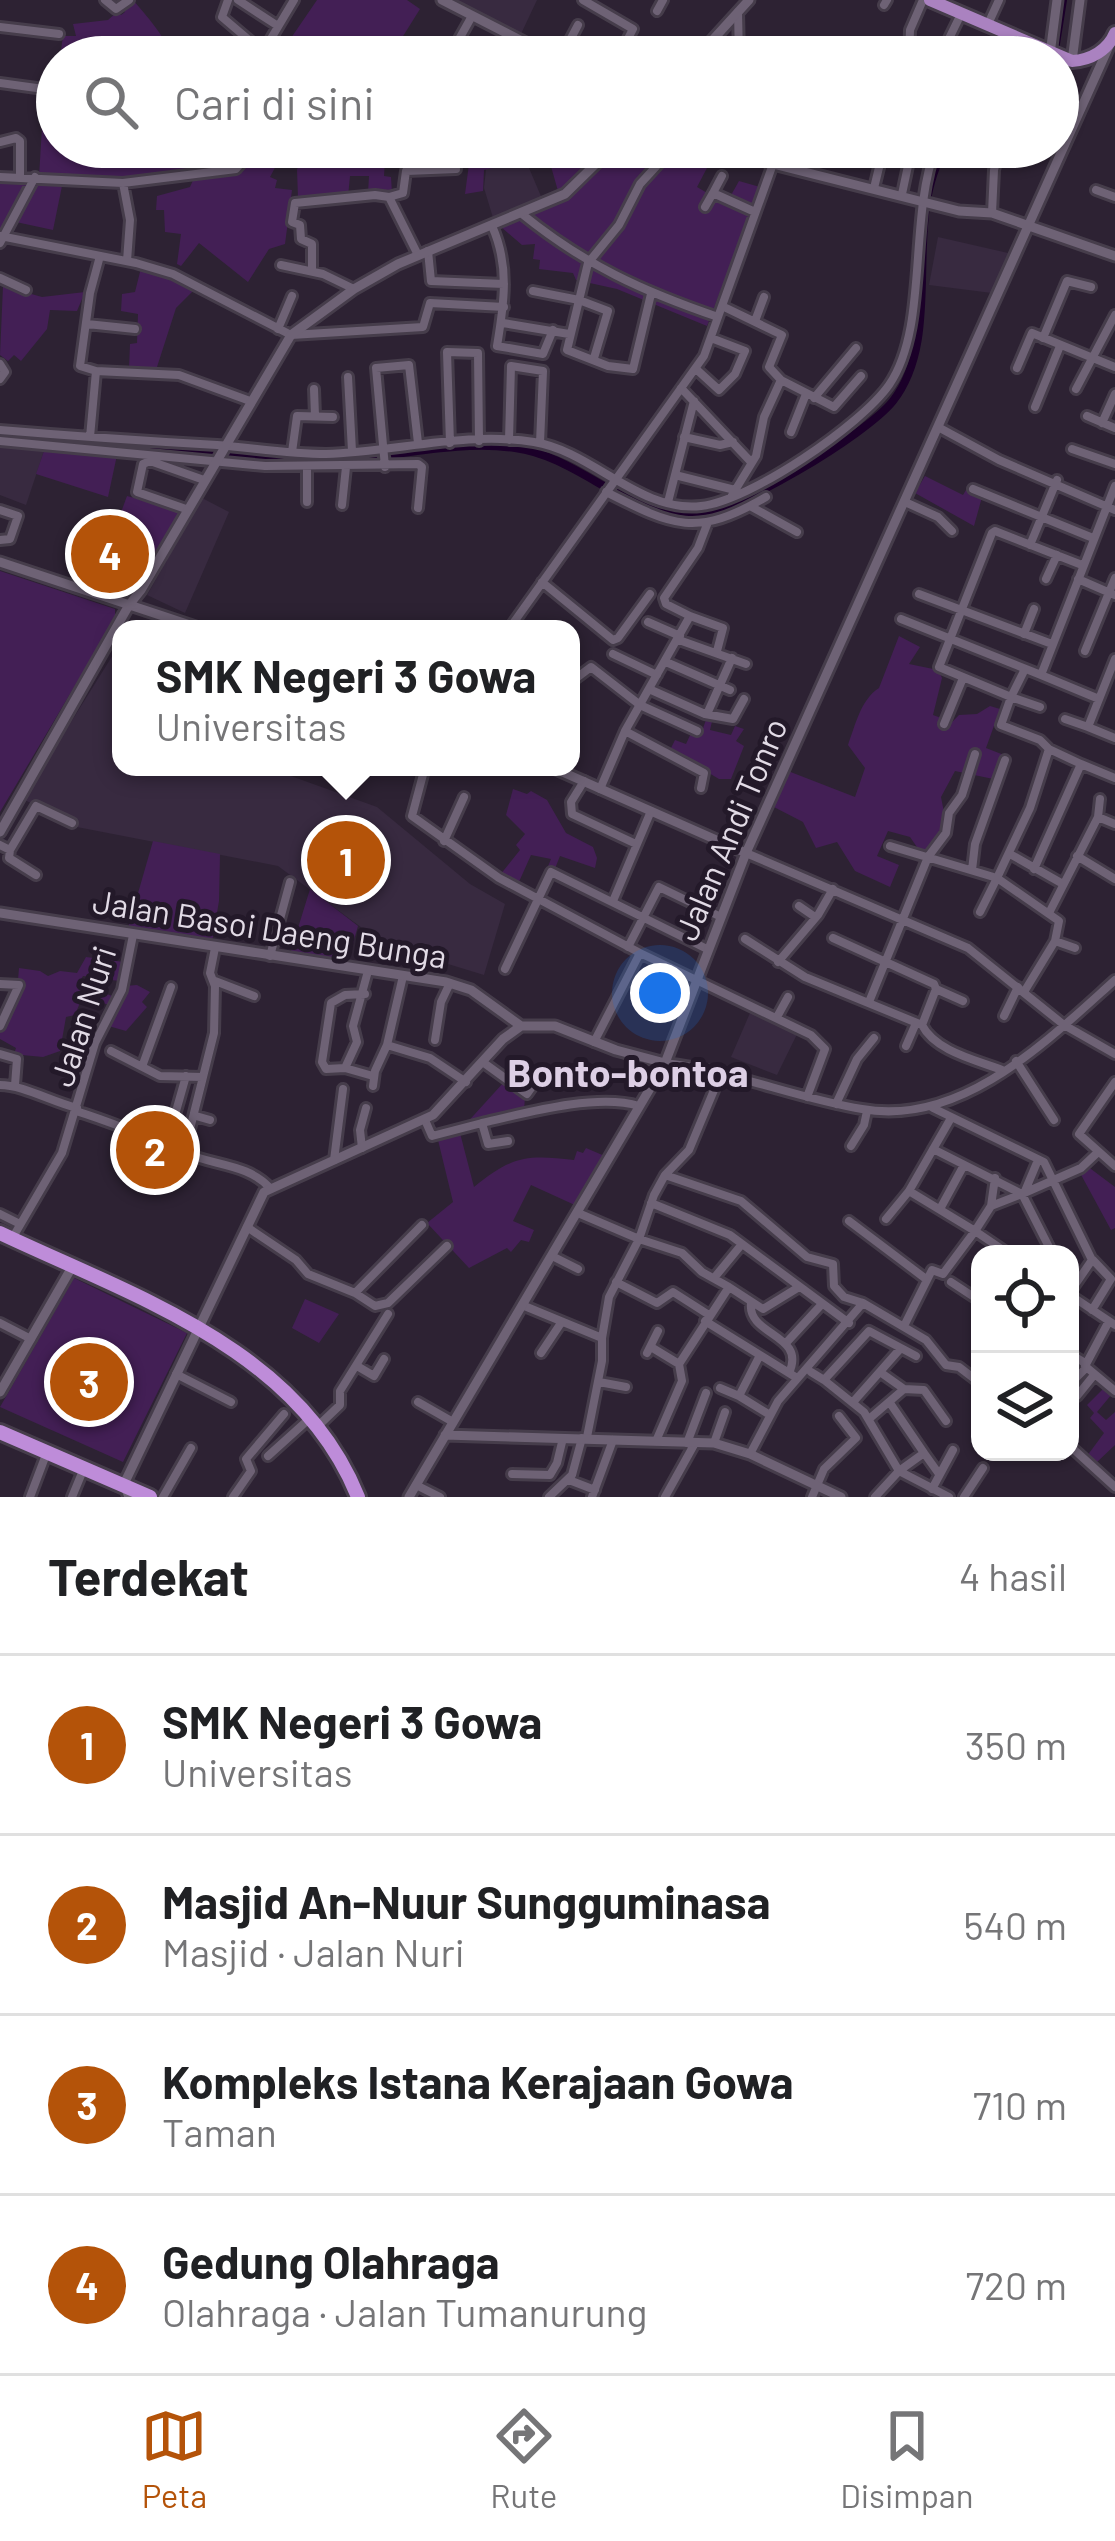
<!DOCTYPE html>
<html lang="id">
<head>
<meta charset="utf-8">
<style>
  :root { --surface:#fff; --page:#f6f6f6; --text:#202124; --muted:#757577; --line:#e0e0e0; --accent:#b45309 }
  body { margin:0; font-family:Barlow,sans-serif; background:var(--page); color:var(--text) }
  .controls { position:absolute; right:36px; bottom:36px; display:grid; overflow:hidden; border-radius:24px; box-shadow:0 3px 9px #0004 }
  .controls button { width:108px; height:108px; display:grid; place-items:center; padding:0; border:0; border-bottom:3px solid var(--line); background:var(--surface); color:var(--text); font:60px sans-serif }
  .you { position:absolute; left:660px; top:993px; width:42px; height:42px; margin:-30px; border:9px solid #fff; border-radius:50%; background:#1a73e8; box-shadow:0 0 0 18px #1a73e833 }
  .badge { display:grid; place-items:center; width:78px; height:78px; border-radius:50%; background:var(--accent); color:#fff; font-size:39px; font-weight:700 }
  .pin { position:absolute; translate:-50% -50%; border:6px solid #fff; box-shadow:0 3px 12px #0006 }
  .popup { position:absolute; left:112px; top:620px; width:468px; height:156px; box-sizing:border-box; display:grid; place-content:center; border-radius:24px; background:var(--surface); filter:drop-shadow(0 3px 9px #0005); font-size:39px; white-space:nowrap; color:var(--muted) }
  .popup b { font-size:45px; color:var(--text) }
  .popup::after { content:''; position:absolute; left:50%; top:100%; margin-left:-24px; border:24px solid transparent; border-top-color:var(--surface) }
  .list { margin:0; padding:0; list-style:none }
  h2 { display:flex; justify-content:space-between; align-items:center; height:156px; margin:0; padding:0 48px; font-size:51px }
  h2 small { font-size:39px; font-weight:400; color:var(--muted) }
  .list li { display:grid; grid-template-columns:78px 1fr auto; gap:36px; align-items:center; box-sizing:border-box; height:180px; padding:0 48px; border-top:3px solid var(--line) }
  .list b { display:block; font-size:45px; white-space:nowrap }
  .list p { margin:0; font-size:39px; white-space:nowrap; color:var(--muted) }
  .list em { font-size:39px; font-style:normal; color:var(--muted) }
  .icon { flex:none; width:66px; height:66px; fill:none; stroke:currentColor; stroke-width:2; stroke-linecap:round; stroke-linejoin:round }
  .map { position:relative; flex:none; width:1115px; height:1497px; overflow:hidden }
  .search { position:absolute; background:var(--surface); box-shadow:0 3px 9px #0004; left:36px; right:36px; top:36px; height:132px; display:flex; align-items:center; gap:30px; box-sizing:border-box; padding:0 42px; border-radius:66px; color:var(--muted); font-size:45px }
  .sheet { height:876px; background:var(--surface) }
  nav { display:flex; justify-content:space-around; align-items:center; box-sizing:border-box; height:168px; border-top:3px solid var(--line); background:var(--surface); font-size:33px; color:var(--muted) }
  nav a { display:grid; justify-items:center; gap:6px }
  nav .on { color:var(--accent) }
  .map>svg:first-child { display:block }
  .built { fill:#382a40 }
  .green { fill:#431f55 }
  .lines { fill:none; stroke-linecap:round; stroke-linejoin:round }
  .canal { stroke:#1b0029; stroke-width:8 }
  .minor-casing { stroke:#463d4b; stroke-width:14 }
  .tertiary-casing { stroke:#463d4b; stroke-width:15 }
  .primary-casing { stroke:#463d4b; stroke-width:18 }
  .trunk-casing { stroke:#463d4b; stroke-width:20 }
  .minor { stroke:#6e6275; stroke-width:8 }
  .tertiary { stroke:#6e6275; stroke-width:9 }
  .primary { stroke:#aa82c0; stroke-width:12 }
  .trunk { stroke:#be8cd9; stroke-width:14 }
  .labels { text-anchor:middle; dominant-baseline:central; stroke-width:10; stroke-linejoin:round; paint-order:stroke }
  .street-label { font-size:33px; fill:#e2dbe6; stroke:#231929 }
  .quarter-label { font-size:39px; font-weight:bold; fill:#ddcfe5; stroke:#231929 }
</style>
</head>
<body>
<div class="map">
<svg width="1115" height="1497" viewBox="0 0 1115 1497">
  <rect width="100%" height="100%" fill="#2d2233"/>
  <!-- built -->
  <path class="built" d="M451,0h86l-17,36z
    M526,161l17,40 -49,20 -10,-33 2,-19z
    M938,237l70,16 -16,40 -63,-8z
    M0,444l45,4 -19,57 -26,-10z
    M202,498l27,14 -44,101 -38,-18z
    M121,642v125h145l111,40 93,77 35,20 -21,71 -85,-26 -26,-13 -95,-70 -201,-39 -54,-28z
    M753,1006l47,22 -23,47 -46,-18z"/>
  <!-- green -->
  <path class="green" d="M133,0c16,19 28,31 40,57h-113l3,-21h13l-3,-12 35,-4 9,-8 4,3 4,-3 -3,-5z
    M317,0h90l13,9 -30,48h-112z
    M57,126v21h229l-16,30 7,3 -2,8 17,2 -7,54 -16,5 -21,33 -49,-39 -18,23 -4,-2 4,-30 -16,-2 -1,-22h-8l1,-14 33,-9 8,-18 -86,11 -72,-2v6l22,2 -9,44 -37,-8 -4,13 -12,1v-59h39l3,-50z
    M338,147h70v11l-23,2 -1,16 7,1 1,16h-24l1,-17h-19l-2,21 -50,1 -1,-29 8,-8h33z
    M456,147h142l1,6 -24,29 -17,9 -10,-35 -64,14 -1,21 -18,3 4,-30 -12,3z
    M621,147h97l-21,40 29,17 13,-23 21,6 -53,139 -90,-37 -41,-9 -3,-7 -34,-4 1,-9 -7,-1 2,-15 -13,1 -22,-19c55,-20 82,-35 121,-79z
    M141,268l55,20 -20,20 -20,62 -27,-1 1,-25 7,-1 1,-29 -17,-3 1,-17 13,-2z
    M3,286l39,11 43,-5 -8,19 -27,-1 -3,19 -26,32 -7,-6 -6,6 -8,-6z
    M45,448l72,7 -9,42 -72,-23z
    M925,476l38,19 3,-5 16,7 -8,29 -59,-33z
    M127,496l55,15 -25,43 -45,-17z
    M0,571l115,38v9l-115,194z
    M899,636l21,11 -11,17 29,6 4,8 -9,37 19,7 7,-7 18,-1 13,-8 10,3 -14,39 23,9 -11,23 -43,-9 -14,26 7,36 -21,18 -8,-1 -9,-13 -22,-6 -11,25 22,9 -9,22 -35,-16 -18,-29 -21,6 -13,-26 -31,-16 16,-35 67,26 10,-29 -17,-23c7,-19 13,-46 31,-57z
    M707,717h6l-3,13 21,5 4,-9 9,3 -8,12 8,5 -13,33h-12l-49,-29 5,-10 11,4 6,-13h10z
    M513,789l14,5 4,-3 16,9 19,33 27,14 4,11 -2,10 -35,-12 -6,15 -7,-2 4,-10 -20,-4 -13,29 -18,-9 20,-25 -4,-5 9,-11 -19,-19z
    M153,841l67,13 -1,47 -7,41 -84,-14z
    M310,889l48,37 -10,35 -58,-7z
    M86,957l38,5 -5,19 -36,-5 -5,8 37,13 -4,9 -28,-11 -8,20 -9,2 -6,34 -17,6 -21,-2 -11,8 5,-15 -16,-9v-7l24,-47 -6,-5 1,-12 21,3 8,5 12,-5 17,2z
    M137,985l13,7 -8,10 5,5 -21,24 -21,-6 20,-39z
    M504,1082l21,14 -1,15 -60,15z
    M460,1133l14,54c37,-30 51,-33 100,-27l3,-9 6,2 3,-5 21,9 -30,49 -46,-21 -18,36 21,9 -5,12 -8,-2 -10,12 -4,-4 -38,20 -42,-45 26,-21 -15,-62z
    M1087,1166l28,21v41l-4,2 -32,-59z
    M74,1278l113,55 -64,129 -123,-55z
    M305,1299l34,15 -20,29 -27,-15z
    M1105,1387l7,7 -15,18 9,8 9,-8v33l-19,18 -9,-7 17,-23 -14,-15 4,-5 -7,-8z"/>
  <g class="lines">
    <!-- canal -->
    <path class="canal" d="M1054,56l9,-56
      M0,437c72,5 145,11 217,16 33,3 67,8 100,8 65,0 133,-22 198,-13 63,8 114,70 175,68 43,-1 176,-81 203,-115 53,-68 7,-181 53,-254"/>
    <!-- minor casing -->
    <g class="minor-casing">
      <path id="minor" d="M105,0l11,9 13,-9
        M228,0l-6,17 41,35
        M238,0l40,26
        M583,0l50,29 -11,21 11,7
        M884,5l3,-5
        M657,11l6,-11
        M738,12l1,45
        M988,24l11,-24
        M0,27l59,7
        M260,57l34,-57
        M415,57l10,-13 24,11
        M449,57l23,-41
        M561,57l17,-32
        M909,57l1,-27 13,-30
        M940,57l21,-43
        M0,83l51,7
        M0,142l16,-4 4,3v35
        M0,177l123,6 113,-14 19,-22
        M123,183l7,37 -3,41
        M874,188l10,-41
        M1096,190l19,7
        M713,193l9,-17
        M902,194l10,-47
        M705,207l8,-14 42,19
        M992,213l2,-43 6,-23
        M522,214c63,51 120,77 196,103
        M492,226c18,40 12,78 5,120l46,8 10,-24
        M0,236l136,27 37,11 118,61 132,-8 7,-24 74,4
        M0,243l35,-66
        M428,251l3,30 73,3
        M418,255l-29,-58 14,-4 3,-22 50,-2
        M281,265l42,9 31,15
        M312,270v-26l-11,-5 -1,-14 -8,-3 3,-19 80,-8 14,2
        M0,278l26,12
        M533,291l46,9 29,11 -14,47
        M651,294l-18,75 -25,-3 -41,-16 21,-87 31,-38 21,-41 22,-24
        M722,306l60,29 -13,32 12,13 -17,37 -8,39 -25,41
        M755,321l9,-24
        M503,323l66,11
        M87,324l48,5
        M278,329l14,-33
        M1043,338l24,-57 24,6
        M0,364l5,8 -5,7
        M1017,368l15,-35 83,34
        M696,369l23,21 16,-16 10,-23 -34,-13
        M96,371l83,4 71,26
        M348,377l4,74
        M781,380l53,27 27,-31
        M681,388l70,74
        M314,389l1,27
        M1076,389l39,-74
        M814,398l42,-50
        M1035,407l25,-61
        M1087,416l28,12
        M1102,423l13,-29
        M938,427l61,33 116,50
        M0,430c72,6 145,11 217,15 37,3 73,9 109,9 69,-2 139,-23 208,-12 58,9 106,71 167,64 49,-5 160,-81 188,-121 40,-58 19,-166 47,-238
        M791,432l15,-38
        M90,437l6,-66 -16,-5 10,-73 10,-37
        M684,437l36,8 13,-3
        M509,440l2,-74 32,5 -3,72
        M0,441l265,25 153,-2 4,3 -4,41
        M450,443l-3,-91 31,1 1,88
        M1072,449l43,15
        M292,452l5,-36 36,1
        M385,467l-9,-99 33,-3 9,78
        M675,475l60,15
        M973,489l120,49
        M606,492c67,34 90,46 160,5
        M307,502v-35
        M668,502l26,-101
        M905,502l33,15 14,14
        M342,505l4,-38
        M750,506l47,26
        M186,509l-49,-17 6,-28 7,-3 54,19
        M0,510l18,6 -8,23 -10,1
        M1030,545l27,-65
        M1046,579l11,-24
        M1078,579l37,16
        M542,582l71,58 5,-2 32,-44
        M919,594l133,50
        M690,616l33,12 -6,23
        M901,619l140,56 74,-189
        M648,622l32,14
        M509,629l195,-273 69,-192 12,-6 8,-11
        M1024,634l10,-25
        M679,640l67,24
        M1085,651l30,-73
        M613,654l44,21
        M1115,659l-27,68 27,11
        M666,662l64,28
        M1025,669l-14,28 -72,-30 53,-134 3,-2 87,34
        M1041,675l58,24
        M571,682l20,-15 49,38 57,26
        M649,689l56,25 28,5 11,-20
        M1040,707l-29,-10 -10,28 39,15 9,9
        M707,714l25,-56
        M1065,719l23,8
        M944,724l19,-46
        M625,731l79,42 -3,15
        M1081,764l34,14
        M425,767l-13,49 87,62 141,75 171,82 14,14 -18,48
        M584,781l-13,21 1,12 64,30
        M600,789l25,-58 65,-115 -24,-12 -2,-6 34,-50 10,-26
        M1098,817l2,-18
        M444,841l20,-44
        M0,845l10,5 26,-44 36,17
        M890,846l107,32 -17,34
        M10,850l-1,8 27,17
        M746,853l222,95 96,77 51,29
        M1010,854l53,30
        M1077,856l38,23
        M972,870l3,-26 30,-84
        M613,901l38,-90
        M799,906l16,11
        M1049,913l49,-96 17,7
        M833,938l101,46 2,5 -14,36
        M745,939l60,38 117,48c13,26 54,35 80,45
        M1055,941l20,7
        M628,947l31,-60 62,30
        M270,956l20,-74
        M778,962l40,-47 15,-26
        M505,969l46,-97 156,77
        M403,976l-16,69 43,13 36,24
        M215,981l39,15
        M0,984l19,1 -19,41
        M936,989l27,12
        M1024,992l31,-51 4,-20 -62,-43 33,-70 19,-59 32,15 -47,105
        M365,994l-20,1 -14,8 -9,59 4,7 19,-1 28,8
        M869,1002l59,-145 18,-24 3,-20 13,-18 13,-41
        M1004,1016l14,-29
        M777,1017l11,-20
        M435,1040l6,-38 9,-19
        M594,1042l46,-89
        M906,1046l10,-23
        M111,1051l49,25 43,1
        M0,1054l17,5 -2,26
        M1016,1061l38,59
        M484,1063l43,31 12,-17
        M665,1063c68,8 130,35 197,46 99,18 185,-68 253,-129
        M143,1064l28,-77
        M345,1068l12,-26 -4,-16 15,-55
        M1115,1082l-36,52 36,32
        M0,1085c23,0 52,17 77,23
        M373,1086l2,-15 12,-26
        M836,1104l21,-45 17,-21
        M933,1108l111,54 48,98 -22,32
        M76,1111c38,12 72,26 107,41 30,14 64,11 87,36
        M196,1116l14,4
        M951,1118l-42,73 66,40 16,-25
        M425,1120l7,16 50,-13 6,21 20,-3
        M482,1123c43,-10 115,-30 157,-17
        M167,1143l19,-67
        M851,1146l13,-21 3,-14
        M362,1148l-2,-18 6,-22
        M933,1149l89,45 59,-26 16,-15
        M184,1153l30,-120 1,-47 -5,-13 5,-25
        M334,1160l9,-71
        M665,1175l76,26 66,56 26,7 1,22 10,11 19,6
        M995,1178l-4,28 31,-12 27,53 -3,7
        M1025,1191l13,-31
        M651,1203l79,32 119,88
        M940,1209l24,-44
        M578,1213l61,26 43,14 20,19 27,15 -50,77 3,17 -26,60
        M0,1214l20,10
        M886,1219l23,-28
        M849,1221l77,58
        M247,1227l49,33 12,14 47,19 67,-68
        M13,1237l49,-84 33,-110 27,-53 11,-55
        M552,1256l26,13
        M714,1278l28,-34
        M616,1282l41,21 16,-11 36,23
        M951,1282l29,19
        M729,1287l34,22 36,-22
        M355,1293l20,13 13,-3 59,-57
        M1070,1295l45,30
        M751,1303c-4,33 56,31 38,70
        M522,1305l80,33v23l-15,76
        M1092,1310l19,-31 -18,-19
        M705,1321l92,57
        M1109,1321l-24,45 30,25
        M0,1323l31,16
        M904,1326l28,-56 11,4 32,-43 34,23
        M602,1338l7,-41 30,-58 15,-44 11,-20 24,-25 33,-79
        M786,1343l36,-39
        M651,1347l28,17
        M541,1353l20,-30
        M647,1353l11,-22
        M1070,1354l15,9
        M759,1357l-20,39 31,19
        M357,1366l17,10 10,-17
        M811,1372l13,8 45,-49 47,25
        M176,1374l55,28
        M824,1380l40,32 35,59 25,-18 -34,-50
        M599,1382l27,5
        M1070,1384l16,-16
        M720,1388l19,8
        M904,1389l20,1 22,31
        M1077,1396l17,-21
        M854,1401l46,-52
        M418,1402l35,20
        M869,1419l35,-30 -24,-17
        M318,1426l22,-21v-14l48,-77
        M687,1443l19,-50
        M714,1443l11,-31
        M1070,1446l45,41
        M924,1453l15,21
        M750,1454l28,-53 85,-98 63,37 20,25 13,2 21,16
        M268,1456l41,-37
        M512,1474l38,1 7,-12 6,-25
        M569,1480l26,10
        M416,1485l24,12
        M932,1489l21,-39
        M30,1497l17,-45
        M72,1497l12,-29
        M163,1497l28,-49
        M233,1497l18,-26 -5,-12 38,-45
        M549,1497l23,-22 10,-37
        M592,1497l21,-57
        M665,1497l30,-54
        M812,1497l12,-28 32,-31 -17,-22
        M875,1497l24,-26 50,26
        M964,1497l19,-29"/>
    </g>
    <!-- tertiary casing -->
    <g class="tertiary-casing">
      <path id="tertiary" d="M442,0l111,57
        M1050,54l7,-54
        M697,57l52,-57
        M1072,61l8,-61
        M730,147l43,17 186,47 33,2 123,43
        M0,562l202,67
        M551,767l195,86
        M0,832l129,-227 12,-15 150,-255 63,-46 44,-25 167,-70 48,-47
        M0,913l446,69 25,8 50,36
        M0,1392l72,-125
        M445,1435l269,8 36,11 91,43
        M129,1497l-5,-13 140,-292 169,-77 70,-76 18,-13h34l61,24 49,13
        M409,1497l256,-434 81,-210 364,-809"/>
    </g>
    <!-- primary casing -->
    <g class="primary-casing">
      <path id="primary" d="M930,0l142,61c19,-1 36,-11 43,-28"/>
    </g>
    <!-- trunk casing -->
    <g class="trunk-casing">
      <path id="trunk" d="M0,1233c133,63 299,116 358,264
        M0,1432l150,65"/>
    </g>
    <!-- minor -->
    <use href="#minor" class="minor"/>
    <!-- tertiary -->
    <use href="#tertiary" class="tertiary"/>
    <!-- primary -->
    <use href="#primary" class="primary"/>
    <!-- trunk -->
    <use href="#trunk" class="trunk"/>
  </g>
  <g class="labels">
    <!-- street labels -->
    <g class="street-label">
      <text transform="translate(730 829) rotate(-67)">Jalan Andi Tonro</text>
      <text transform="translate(270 928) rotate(9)">Jalan Basoi Daeng Bunga</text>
      <text transform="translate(82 1016) rotate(-72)">Jalan Nuri</text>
    </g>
    <!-- quarter labels -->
    <g class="quarter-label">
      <text x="628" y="1071">Bonto-bontoa</text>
    </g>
  </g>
</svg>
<div class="controls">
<button><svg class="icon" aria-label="locate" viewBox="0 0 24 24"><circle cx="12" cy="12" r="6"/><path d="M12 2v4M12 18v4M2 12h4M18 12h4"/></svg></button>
<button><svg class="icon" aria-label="layers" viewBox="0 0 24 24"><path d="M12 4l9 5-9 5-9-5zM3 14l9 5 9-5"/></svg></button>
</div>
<div class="you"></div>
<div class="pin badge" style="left:346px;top:860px">1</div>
<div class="popup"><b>SMK Negeri 3 Gowa</b>Universitas</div>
<div class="pin badge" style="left:155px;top:1150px">2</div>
<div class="pin badge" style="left:89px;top:1382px">3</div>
<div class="pin badge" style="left:110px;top:554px">4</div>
<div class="search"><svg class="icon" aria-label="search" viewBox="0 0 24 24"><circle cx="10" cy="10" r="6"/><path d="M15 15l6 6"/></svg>Cari di sini</div>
</div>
<section class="sheet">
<h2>Terdekat<small>4 hasil</small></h2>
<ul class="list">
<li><span class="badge">1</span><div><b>SMK Negeri 3 Gowa</b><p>Universitas</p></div><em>350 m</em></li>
<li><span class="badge">2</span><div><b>Masjid An-Nuur Sungguminasa</b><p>Masjid · Jalan Nuri</p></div><em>540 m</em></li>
<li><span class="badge">3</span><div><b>Kompleks Istana Kerajaan Gowa</b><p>Taman</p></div><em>710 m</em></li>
<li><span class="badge">4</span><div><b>Gedung Olahraga</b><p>Olahraga · Jalan Tumanurung</p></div><em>720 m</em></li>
</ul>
</section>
<nav>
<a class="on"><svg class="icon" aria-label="map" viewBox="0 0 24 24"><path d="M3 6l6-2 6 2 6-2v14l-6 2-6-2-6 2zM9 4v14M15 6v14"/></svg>Peta</a>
<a><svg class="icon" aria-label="directions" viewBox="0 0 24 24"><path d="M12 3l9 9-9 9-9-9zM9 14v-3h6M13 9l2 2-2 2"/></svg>Rute</a>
<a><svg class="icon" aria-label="saved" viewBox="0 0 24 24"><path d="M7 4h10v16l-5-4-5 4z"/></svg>Disimpan</a>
</nav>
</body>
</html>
